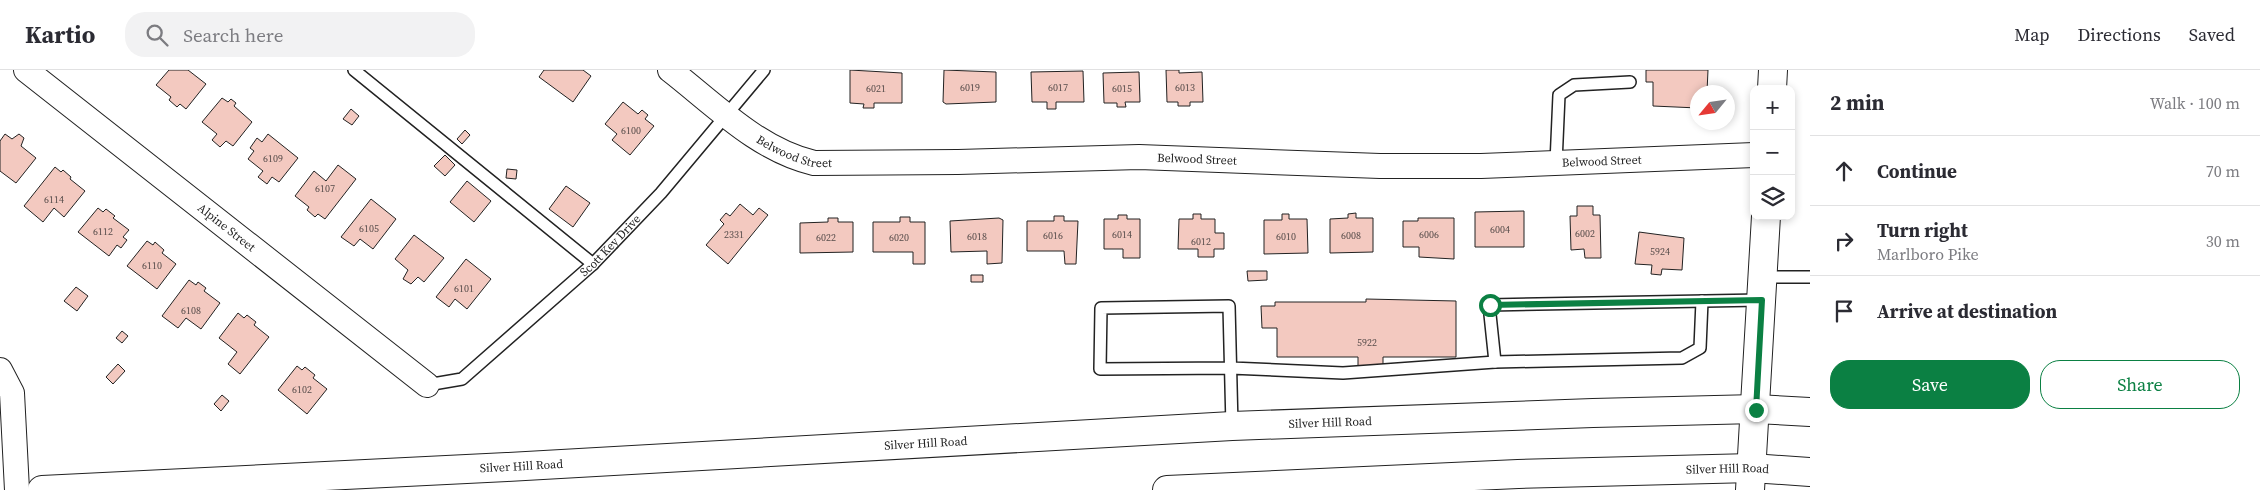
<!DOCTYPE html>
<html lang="en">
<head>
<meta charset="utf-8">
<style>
  :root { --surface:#fff; --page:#f2f2f3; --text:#2b2b33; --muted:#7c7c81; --line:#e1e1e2; --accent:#0b8043 }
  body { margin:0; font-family:"Source Serif 4",serif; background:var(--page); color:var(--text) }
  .controls { position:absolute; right:15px; top:15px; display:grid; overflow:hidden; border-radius:10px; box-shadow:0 2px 8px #0003 }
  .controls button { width:45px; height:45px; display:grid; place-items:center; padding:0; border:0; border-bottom:1px solid var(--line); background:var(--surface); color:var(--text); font:25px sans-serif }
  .compass { position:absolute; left:1690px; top:15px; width:45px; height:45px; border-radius:50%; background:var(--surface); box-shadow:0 2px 8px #0003; rotate:241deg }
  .stop { position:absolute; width:15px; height:15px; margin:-11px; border:4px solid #0b8043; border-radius:50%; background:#fff }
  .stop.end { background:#0b8043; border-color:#fff; box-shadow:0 1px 5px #0008 }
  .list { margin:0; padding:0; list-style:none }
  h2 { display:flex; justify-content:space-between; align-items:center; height:65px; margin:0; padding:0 20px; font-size:21px }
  h2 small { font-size:16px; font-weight:400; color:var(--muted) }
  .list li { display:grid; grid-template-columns:32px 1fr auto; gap:15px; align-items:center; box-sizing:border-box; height:70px; padding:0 20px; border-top:1px solid var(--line) }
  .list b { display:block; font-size:19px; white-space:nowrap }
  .list p { margin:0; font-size:16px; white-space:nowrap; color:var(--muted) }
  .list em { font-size:16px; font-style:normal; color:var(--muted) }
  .actions { display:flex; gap:10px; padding:15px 20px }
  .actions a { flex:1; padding:11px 0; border:1px solid var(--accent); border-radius:20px; text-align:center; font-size:18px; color:var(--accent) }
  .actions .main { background:var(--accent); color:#fff }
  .icon { flex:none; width:28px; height:28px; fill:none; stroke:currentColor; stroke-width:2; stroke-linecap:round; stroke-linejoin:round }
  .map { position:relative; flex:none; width:1810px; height:420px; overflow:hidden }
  header { display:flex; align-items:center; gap:30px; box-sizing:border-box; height:70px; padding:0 25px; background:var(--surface); border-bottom:1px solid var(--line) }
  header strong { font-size:24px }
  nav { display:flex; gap:28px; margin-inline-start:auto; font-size:18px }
  .search { width:350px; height:45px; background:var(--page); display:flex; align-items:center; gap:12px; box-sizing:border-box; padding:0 18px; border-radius:20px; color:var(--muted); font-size:19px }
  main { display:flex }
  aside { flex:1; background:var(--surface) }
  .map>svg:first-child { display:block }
  .building { fill:#f3c9c0; stroke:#222 }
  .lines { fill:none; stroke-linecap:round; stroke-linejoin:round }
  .service-casing { stroke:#222; stroke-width:14 }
  .minor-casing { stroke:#222; stroke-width:26 }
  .secondary-casing { stroke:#222; stroke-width:30 }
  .primary-casing { stroke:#222; stroke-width:30 }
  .service { stroke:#fff; stroke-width:11 }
  .minor { stroke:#fff; stroke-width:24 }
  .secondary { stroke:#fff; stroke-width:28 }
  .primary { stroke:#fff; stroke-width:28 }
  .route { stroke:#0b8043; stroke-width:6 }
  .labels { text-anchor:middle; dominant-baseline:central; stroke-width:4; stroke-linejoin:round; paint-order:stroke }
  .number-label { font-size:10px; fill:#564c4a }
  .street-label { font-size:12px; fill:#222; stroke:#fff }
</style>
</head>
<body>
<header>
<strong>Kartio</strong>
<div class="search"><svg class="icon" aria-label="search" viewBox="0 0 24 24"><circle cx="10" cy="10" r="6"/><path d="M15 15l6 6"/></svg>Search here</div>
<nav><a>Map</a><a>Directions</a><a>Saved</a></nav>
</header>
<main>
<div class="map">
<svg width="1810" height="420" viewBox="0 0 1810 420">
  <rect width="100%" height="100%" fill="#fff"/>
  <!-- building -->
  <path class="building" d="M169,0h19l18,14 -20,25 -6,-5 -3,3 -8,-7 2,-3 -15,-12z
    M544,0h39l8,6 -18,26 -34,-25z
    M850,0l52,3v30h-28v5h-11l1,-4 -14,-1z
    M944,0l52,2v30l-50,2 -3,-2z
    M1166,0h13v3l23,-1 1,30h-13v4h-12v-4h-11z
    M1646,0h62l-1,22h-9v16l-45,-2v-24h-7z
    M1083,1l1,31h-28v7h-9v-7h-15l-1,-30z
    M1139,2l1,30h-15l1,5h-9v-4h-13l-1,-30z
    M222,28l6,4 3,-3 5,4 -2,3 18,16 -19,24 -7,-5 -6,6 -8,-7 5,-6 -15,-12z
    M623,32l15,12 4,-4 6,5 -3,4 9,7 -24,29 -18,-15 5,-6 -12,-10z
    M351,39l8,7 -7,9 -9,-6z
    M465,60l5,5 -8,9 -5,-5z
    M5,64l7,5 7,-5 5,4 -3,8 15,12 -20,25 -16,-12v-30z
    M268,64l30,24 -19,24 -7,-5 -5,7 -9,-7 5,-6 -15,-12 6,-8 -4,-3 7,-10 5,4z
    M445,85l10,10 -10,11 -11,-10z
    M338,95l18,14 -31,40 -7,-5 -3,3 -8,-7 2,-3 -14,-11 19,-25 12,10z
    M55,97l6,5 2,-2 8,7 -1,2 15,12 -21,26 -10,-9 -11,14 -19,-16z
    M507,99l10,1 -1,9 -10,-1z
    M467,111l24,20 -17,21 -24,-20z
    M566,116l24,17 -17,24 -24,-18z
    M371,129l25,20 -23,30 -13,-10 -6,7 -13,-9z
    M740,134l13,11 6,-7 9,7 -40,49 -22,-19 18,-21 -4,-4 6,-7 4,3z
    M1577,136h16v9h7l1,43h-16l-1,-9 -13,1 -1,-34h7z
    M98,138l5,4 3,-3 9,7 -2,2 16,12 -6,7 4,3 -6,8 -4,-3 -8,11 -31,-24z
    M1524,141v36h-49v-35z
    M1356,143v5h17v34l-43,1v-34l18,-1v-4z
    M1193,144h8v5h14v14h9v16h-10v8h-16v-8h-20l1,-30h14z
    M1282,144h7v5h18l1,34 -44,1v-34h18z
    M1118,145h9v4h13v39h-17v-9h-19v-30h14z
    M1054,146h10v5h14l-2,43h-11l-1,-13h-37v-30h27z
    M900,147h10v5h15v42h-12v-12h-40v-30h27z
    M828,148h10v4h15v30l-53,1v-30l28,-1z
    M999,148l4,2 -1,43 -15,1v-13l-36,1 -1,-31z
    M1418,148h36v41l-35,-2v-10h-16v-26h15z
    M1639,162l45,6 -2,32 -20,-1 -1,6 -10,-1 1,-9 -17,-1z
    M414,165l30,23 -20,24 -6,-5 -7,7 -8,-5 5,-9 -13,-11z
    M147,171l6,4 2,-3 9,8 -2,3 14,11 -19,25 -30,-23z
    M466,189l25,20 -24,30 -12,-10 -6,8 -13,-10z
    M1247,201h20v9l-19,1z
    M971,205h12v7h-12z
    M189,210l7,5 2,-3 8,6 -2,3 16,12 -19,26 -15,-11 -8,10 -16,-12z
    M76,217l12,9 -11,15 -13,-10z
    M1366,229l90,2v56h-73v10h-25v-10h-81v-29h-15l-1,-22h14v-4h91z
    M238,243l6,5 3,-3 9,7 -2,3 15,12 -29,37 -12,-10 9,-12 -18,-14z
    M122,261l6,5 -6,7 -6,-5z
    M118,294l7,7 -12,13 -7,-7z
    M297,296l5,4 3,-3 10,8 -2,3 14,11 -20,25 -29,-24z
    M222,325l7,6 -8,10 -7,-7z"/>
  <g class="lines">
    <!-- service casing -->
    <g class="service-casing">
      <g id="service">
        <path d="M354,0l239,194"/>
        <path d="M1556,93l3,-68 15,-10 56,-3"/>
        <path d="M1763,207h47"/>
        <path d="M1495,292l-6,-57 272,-5"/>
        <path id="s1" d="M427,315l35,-6 131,-115 68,-71 103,-123"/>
        <path d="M1232,356l-3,-120 -128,2 -1,61 131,-1 112,5 152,-11 187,-4 18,-10 2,-47"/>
      </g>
    </g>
    <!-- minor casing -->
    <g class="minor-casing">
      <g id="minor">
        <path id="s2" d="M26,0l401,315"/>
        <path id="s3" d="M670,0c44,34 88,80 144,93l144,-1 181,-5 241,9h101l273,-11"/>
        <path d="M0,300l12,23 5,97"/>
      </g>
    </g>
    <!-- secondary casing -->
    <g class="secondary-casing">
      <path id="secondary" d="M1772,19l1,-19
        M1750,420l16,-274"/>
    </g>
    <!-- primary casing -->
    <g class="primary-casing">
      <g id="primary">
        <path id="s4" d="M42,420l465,-23 725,-41 361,-13 163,-4 54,3"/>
        <path id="s5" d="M1167,420l351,-16 234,-6 58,4"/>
      </g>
    </g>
    <!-- service -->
    <use href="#service" class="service"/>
    <!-- minor -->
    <use href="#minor" class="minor"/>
    <!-- secondary -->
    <use href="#secondary" class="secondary"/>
    <!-- primary -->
    <use href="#primary" class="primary"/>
  </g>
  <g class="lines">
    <!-- route -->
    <path class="route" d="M1490,235l272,-5 -6,110"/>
  </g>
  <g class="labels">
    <!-- number labels -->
    <g class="number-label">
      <text x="970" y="17">6019</text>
      <text x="1058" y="17">6017</text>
      <text x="1185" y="17">6013</text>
      <text x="876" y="18">6021</text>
      <text x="1122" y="18">6015</text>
      <text x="631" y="60">6100</text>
      <text x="273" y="88">6109</text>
      <text x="325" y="118">6107</text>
      <text x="54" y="129">6114</text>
      <text x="369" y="158">6105</text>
      <text x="1500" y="159">6004</text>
      <text x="103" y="161">6112</text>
      <text x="1585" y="163">6002</text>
      <text x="734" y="164">2331</text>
      <text x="1122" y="164">6014</text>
      <text x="1429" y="164">6006</text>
      <text x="1053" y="165">6016</text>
      <text x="1351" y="165">6008</text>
      <text x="977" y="166">6018</text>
      <text x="1286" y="166">6010</text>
      <text x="826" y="167">6022</text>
      <text x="899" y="167">6020</text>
      <text x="1201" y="171">6012</text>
      <text x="1660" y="181">5924</text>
      <text x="152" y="195">6110</text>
      <text x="464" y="218">6101</text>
      <text x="191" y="240">6108</text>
      <text x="1367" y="272">5922</text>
      <text x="302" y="319">6102</text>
    </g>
    <!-- street labels -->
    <g class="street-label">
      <text stroke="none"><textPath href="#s3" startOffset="151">Belwood Street</textPath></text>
      <text stroke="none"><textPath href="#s3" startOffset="556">Belwood Street</textPath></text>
      <text stroke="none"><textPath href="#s3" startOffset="961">Belwood Street</textPath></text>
      <text stroke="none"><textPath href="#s2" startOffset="255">Alpine Street</textPath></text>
      <text stroke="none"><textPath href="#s1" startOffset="235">Scott Key Drive</textPath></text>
      <text stroke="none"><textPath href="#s4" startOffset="1290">Silver Hill Road</textPath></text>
      <text stroke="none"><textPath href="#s4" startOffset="885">Silver Hill Road</textPath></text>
      <text stroke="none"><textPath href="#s4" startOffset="480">Silver Hill Road</textPath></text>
      <text stroke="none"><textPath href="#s5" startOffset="561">Silver Hill Road</textPath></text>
    </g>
  </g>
</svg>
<div class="controls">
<button>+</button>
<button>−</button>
<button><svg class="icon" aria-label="layers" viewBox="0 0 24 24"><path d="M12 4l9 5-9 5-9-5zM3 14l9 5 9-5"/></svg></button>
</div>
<svg class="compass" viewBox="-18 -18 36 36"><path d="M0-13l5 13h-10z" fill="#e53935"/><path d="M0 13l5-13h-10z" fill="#7c7c81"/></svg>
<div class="stop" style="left:1490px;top:235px"></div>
<div class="stop end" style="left:1756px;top:340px"></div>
</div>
<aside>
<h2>2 min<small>Walk · 100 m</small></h2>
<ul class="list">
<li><svg class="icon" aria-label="ahead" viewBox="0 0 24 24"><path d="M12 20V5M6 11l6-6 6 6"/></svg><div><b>Continue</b></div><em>70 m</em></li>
<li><svg class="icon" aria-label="right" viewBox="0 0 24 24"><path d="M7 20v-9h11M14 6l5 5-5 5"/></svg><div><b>Turn right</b><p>Marlboro Pike</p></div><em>30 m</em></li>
<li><svg class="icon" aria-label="arrive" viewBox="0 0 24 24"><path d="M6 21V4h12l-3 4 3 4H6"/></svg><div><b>Arrive at destination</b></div></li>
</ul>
<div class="actions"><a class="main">Save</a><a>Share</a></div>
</aside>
</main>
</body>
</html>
